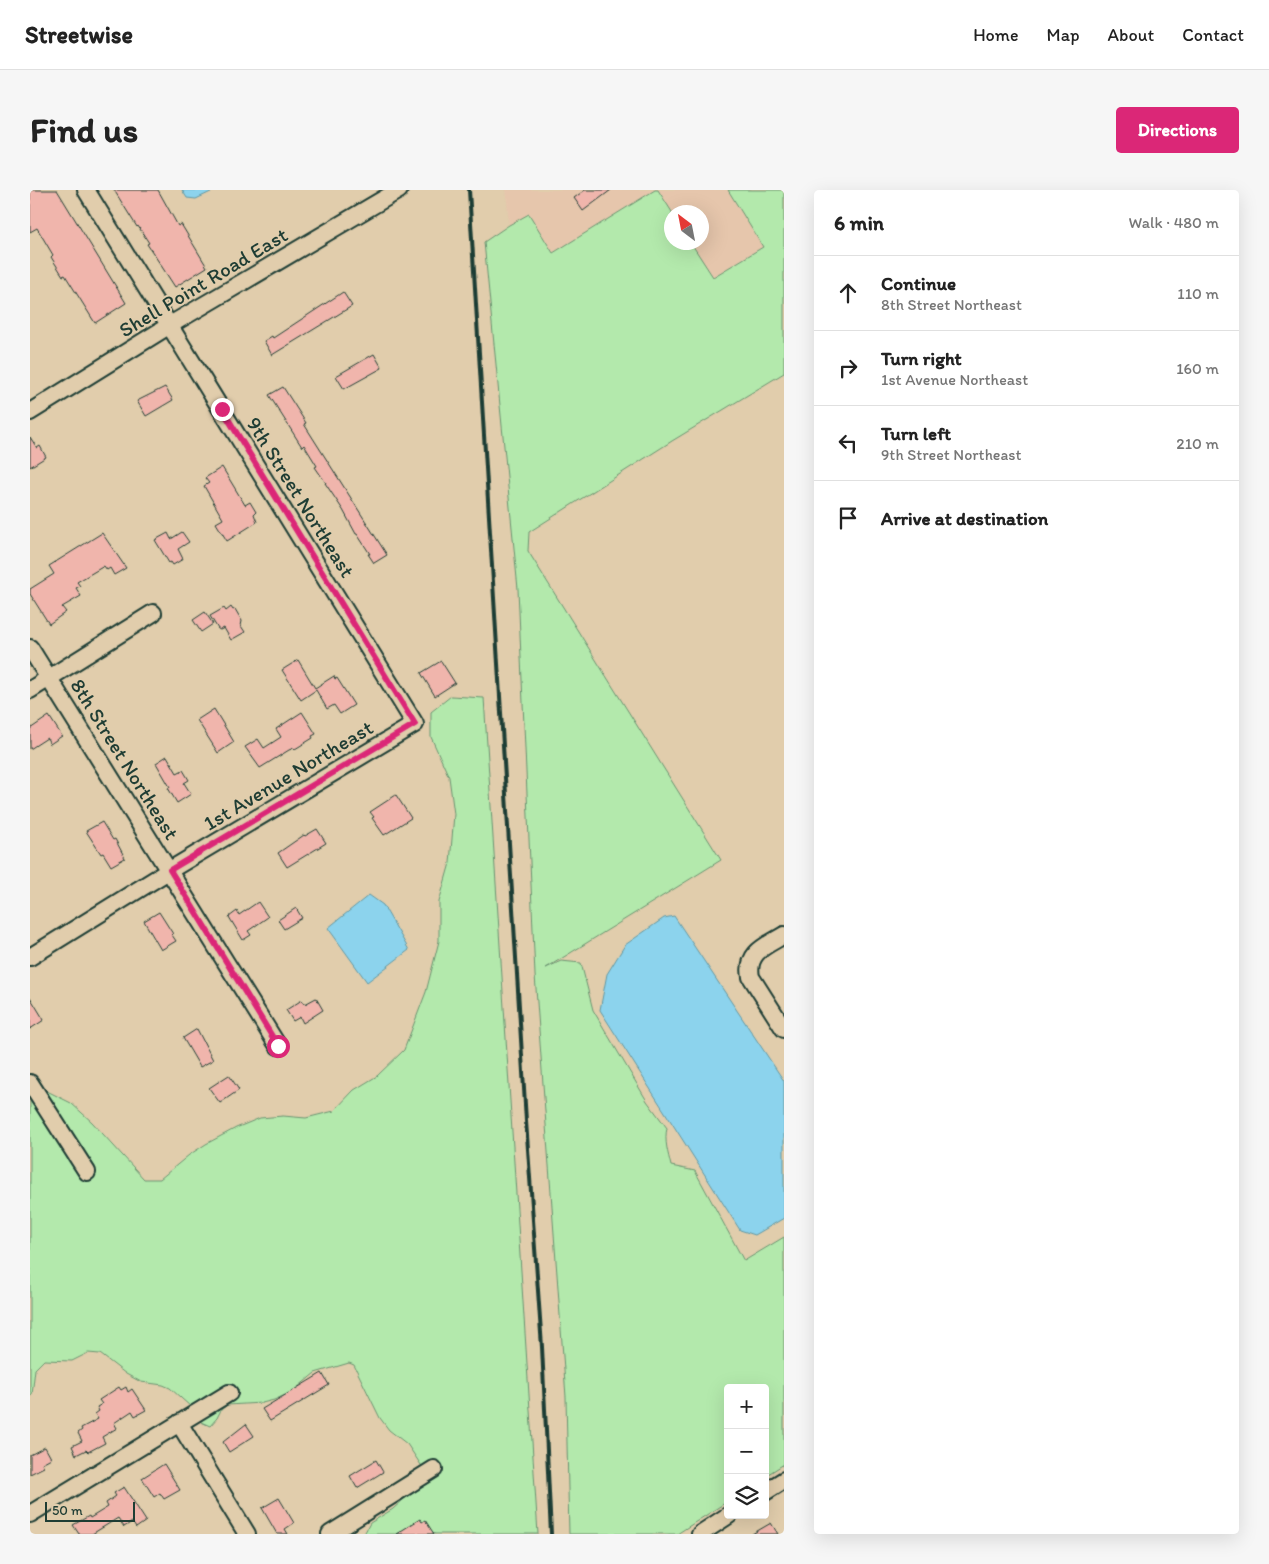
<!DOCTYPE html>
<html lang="en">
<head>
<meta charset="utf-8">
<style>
  :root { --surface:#fff; --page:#f6f6f6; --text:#222; --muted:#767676; --line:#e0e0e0; --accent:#db2777 }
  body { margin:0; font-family:Itim,sans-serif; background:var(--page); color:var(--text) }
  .controls { position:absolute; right:15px; bottom:15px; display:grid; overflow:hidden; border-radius:5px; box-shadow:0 5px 20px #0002 }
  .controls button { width:45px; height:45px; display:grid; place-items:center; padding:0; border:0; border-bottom:1px solid var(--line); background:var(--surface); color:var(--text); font:25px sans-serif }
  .compass { position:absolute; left:634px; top:15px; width:45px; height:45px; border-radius:50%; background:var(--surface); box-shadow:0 5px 20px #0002; rotate:328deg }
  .scale { position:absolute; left:15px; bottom:12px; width:90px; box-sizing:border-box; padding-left:5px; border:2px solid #1f3d34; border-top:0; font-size:14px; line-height:18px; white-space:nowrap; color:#1f3d34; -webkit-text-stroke:4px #e1cdac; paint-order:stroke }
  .stop { position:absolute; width:15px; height:15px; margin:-11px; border:4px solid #db2777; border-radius:50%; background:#fff }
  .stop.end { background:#db2777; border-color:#fff; box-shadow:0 1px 5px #0008 }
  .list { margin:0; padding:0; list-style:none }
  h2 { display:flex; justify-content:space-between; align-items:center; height:65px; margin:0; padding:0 20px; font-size:21px }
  h2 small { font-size:16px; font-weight:400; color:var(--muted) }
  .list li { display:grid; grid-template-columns:32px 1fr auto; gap:15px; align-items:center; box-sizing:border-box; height:75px; padding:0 20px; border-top:1px solid var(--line) }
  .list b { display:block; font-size:19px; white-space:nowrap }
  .list p { margin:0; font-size:16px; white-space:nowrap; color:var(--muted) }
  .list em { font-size:16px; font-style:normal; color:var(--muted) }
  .icon { flex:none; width:28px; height:28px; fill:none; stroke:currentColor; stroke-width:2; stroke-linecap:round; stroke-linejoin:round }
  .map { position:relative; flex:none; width:754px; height:1344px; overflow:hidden; border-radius:5px }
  header { display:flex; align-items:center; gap:30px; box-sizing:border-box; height:70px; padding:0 25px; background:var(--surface); border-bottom:1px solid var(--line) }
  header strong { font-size:24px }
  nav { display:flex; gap:28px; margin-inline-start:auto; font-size:18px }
  .intro { display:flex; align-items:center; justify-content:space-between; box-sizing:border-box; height:120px; padding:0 30px }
  h1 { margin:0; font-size:35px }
  .button { padding:12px 22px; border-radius:5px; background:var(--accent); color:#fff; font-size:18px; font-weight:700 }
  main { display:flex; gap:30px; padding:0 30px }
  aside { flex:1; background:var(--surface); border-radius:5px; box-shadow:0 5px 20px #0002 }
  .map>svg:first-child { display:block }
  .built { fill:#e6c6ac }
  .green { fill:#b3e9ac; stroke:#699370 }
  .water { fill:#8cd3ed; stroke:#6097a3 }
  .building { fill:#f0b5ac; stroke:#1f3d34 }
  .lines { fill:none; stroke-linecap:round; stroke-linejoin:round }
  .minor-casing { stroke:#1f3d34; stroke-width:20 }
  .minor { stroke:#e1cdac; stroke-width:16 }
  .rail { stroke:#1f3d34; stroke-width:4 }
  .route { stroke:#db2777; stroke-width:6 }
  .labels { text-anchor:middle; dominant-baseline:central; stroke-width:4; stroke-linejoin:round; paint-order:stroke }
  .street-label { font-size:21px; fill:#1f3d34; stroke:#e1cdac }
</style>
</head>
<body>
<header>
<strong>Streetwise</strong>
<nav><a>Home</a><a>Map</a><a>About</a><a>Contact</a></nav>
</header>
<div class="intro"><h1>Find us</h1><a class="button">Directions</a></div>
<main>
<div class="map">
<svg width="754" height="1344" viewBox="0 0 754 1344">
  <rect width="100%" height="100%" fill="#e1cdac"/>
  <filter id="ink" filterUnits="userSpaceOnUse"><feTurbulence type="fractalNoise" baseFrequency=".02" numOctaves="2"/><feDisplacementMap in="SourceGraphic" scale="10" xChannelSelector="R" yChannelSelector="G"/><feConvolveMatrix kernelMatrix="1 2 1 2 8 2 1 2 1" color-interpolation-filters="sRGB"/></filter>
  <g filter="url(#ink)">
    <!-- built -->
    <path class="built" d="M476,0h149l-102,63 -24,-39 -20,11z
      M628,0h70l36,57 -51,30 -22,-34 11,-1v-30h-30z"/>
    <!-- green -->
    <path class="green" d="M625,0h3l14,22v30l19,1 22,34 50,-30 -35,-57h56v183l-112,68 -143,91 -1,19 193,309 -175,108 15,-7 20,2 12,47 54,91 20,27c-3,13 1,25 4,38l24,5 49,90 40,-24v227l-19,12v-88h-37v113l-51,33h-108l-3,-137 -31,-422 -17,-386 -34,-347 25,-17 20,-11 24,39z
      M421,506l33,2 54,836h-174l6,-11 23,-14 20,-18 30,-19 -7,-12 -13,8 -16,-24 -18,-14 -9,-12 -26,-53 -5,-2 -34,10 -23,19 -18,8 -12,3 -35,2 -6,5 -4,8 -7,8 -9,-4 -2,-3 38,-23 -7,-12 -39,23 -21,-19 -7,-3 -22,-3 -15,-8 -26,-20 -12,-1 -16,8 -28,-1 -9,9 -3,26 -2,1v-301l55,86 10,-7 -56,-87 32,16 21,19 52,57h16l29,-24 17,-11 30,-16 24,-10 23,-2 23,2 28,-7 20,-21 23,-14 27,-26 22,-58 13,-51v-39l11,-39 4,-49 -5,-37 -18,-40v-25z"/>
    <!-- water -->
    <path class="water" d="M152,0h33l-19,9 -9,-1z
      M339,705l14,10 26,45 -42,32 -39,-54z
      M644,726l110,165v137l-29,17 -15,-5 -140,-220 7,-36 18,-29 39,-27z"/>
    <!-- building -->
    <path class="building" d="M0,0h27l69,113 -31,20 -30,-48 -2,1 -12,-19 2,-2 -16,-27 -7,4z
      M84,0h44l20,36 3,-2 26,43 -32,20 -22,-34 -6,-9 2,-1 -11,-17 -1,1z
      M555,0h26l-28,21 -9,-13z
      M313,102l9,14 -80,49 -8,-14 8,-5 1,2z
      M344,164l8,14 -38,21 -8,-13z
      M135,197l8,13 -27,16 -9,-15z
      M253,197l23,36 -2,1 83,131 -13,8 -6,-9h2l-13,-20h-1l-13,-24 -18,-27h1l-11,-16 2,-1 -13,-21 -2,2 -33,-52z
      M0,247l7,11 3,-2 6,11 -16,10z
      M192,277l23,38 5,-3 6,10 -2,2 3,8 -30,19 -11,-18 7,-4 -19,-33 5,-3 -4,-5z
      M152,342l7,10 -11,7 5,10 -10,6 -2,-3 -2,1 -14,-23 13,-7 3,6z
      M72,343l24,35 -12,7 -4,-7 -3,2 -3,-4 -27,16 3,4 -4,2 5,8 -19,11 4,5 -17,12 -19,-30v-5l24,-15 -5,-8z
      M201,417l2,3 2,-1 7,12 -1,5 4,6 -14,8 -7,-12 -4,2 -2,-1 -8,-13 14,-8 2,3z
      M175,422l8,12 -12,8 -8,-12z
      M268,470l17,28 19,-12 1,3 2,-1 17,27 -14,9 -6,-9 -7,4 -11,-19 -15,10 -19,-30z
      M411,471l14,22 -20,13 -14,-23z
      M184,519l20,33 -16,11 -21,-33z
      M272,522l14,22 -4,2 1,2 -18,11 -1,-1 -5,2 -29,18 -15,-21 13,-8 6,9 17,-11 -5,-8z
      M19,526l13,20 -12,8 -3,-6 -17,11v-20z
      M137,566l10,17 6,-3 6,10 -5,3 7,11 -14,9 -9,-15 2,-1 -14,-24z
      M366,605l15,23 -27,17 -12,-17 2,-1 -4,-5z
      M72,632l11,18 2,-1 10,19 -14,8 -8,-13 -2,1 -15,-23z
      M287,639l9,14 -39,24 -9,-14 26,-18 1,1z
      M228,712l10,15 -20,14 3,4 -8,5 -14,-23 8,-6 2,4z
      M266,718l6,10 -18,11 -6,-9z
      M129,722l14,22 -1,1 4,6 -15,9 -17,-29z
      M0,807l14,23 -14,9z
      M286,808l7,12 -20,13 -3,-6 -7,4 -7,-11 16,-10 3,4z
      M167,839l16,31 -13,7 -17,-29z
      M199,885l10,15 -19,13 -11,-15z
      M292,1183l7,12 -59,36 -8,-12z
      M89,1197l2,3 5,-3 2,5 4,-3 14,21 -11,6 -3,-5 -18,12 3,5 -15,9 3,6 -17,9 -2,-2 -10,5 -4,-9 10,-5 -4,-8 4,-3 -1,-2 17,-9 -3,-5 4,-3 -2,-4 5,-3 -3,-4z
      M216,1234l8,12 -25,16 -6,-10z
      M15,1257l6,11 -9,5 2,4 -14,7v-19z
      M346,1270l7,12 -26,16 -7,-12z
      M134,1274l16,26 -16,9 -4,-6 -6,4 -12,-19z
      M94,1297l22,34 -10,7 -4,-6 -8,5 -6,-9 -26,16h-13l-6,-9 16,-9 1,2 18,-11 -2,-4 10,-7 -2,-3z
      M249,1308l15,25 -9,6 3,5h-11l-15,-26z
      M390,1329l2,3 3,-2 9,14h-38z
      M741,1333l7,11h-26z"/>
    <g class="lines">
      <!-- minor casing -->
      <g class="minor-casing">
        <path id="minor" d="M0,222l140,-87 229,-135
          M0,458l248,398
          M0,500l123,-77
          M754,745c-18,11 -38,17 -33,42l33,52
          M0,767l140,-87 245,-146 -329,-534
          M0,893l57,89
          M149,1233l68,111
          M735,1302l19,-12
          M0,1324l199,-121
          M300,1344l104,-65
          M670,1344l29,-19"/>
      </g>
      <!-- minor -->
      <use href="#minor" class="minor"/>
      <!-- rail -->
      <path class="rail" d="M439,0l57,931 16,226 9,187"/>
    </g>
  </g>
  <g class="lines" filter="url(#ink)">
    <!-- route -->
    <path class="route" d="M192,219l193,315 -245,146 108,176"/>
  </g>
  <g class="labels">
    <!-- street labels -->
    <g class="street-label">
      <text transform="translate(173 92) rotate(-31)">Shell Point Road East</text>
      <text transform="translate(271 307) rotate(58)">9th Street Northeast</text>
      <text transform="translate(95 569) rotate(58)">8th Street Northeast</text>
      <text transform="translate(258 585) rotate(-31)">1st Avenue Northeast</text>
    </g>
  </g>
</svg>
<div class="controls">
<button>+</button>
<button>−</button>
<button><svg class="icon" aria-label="layers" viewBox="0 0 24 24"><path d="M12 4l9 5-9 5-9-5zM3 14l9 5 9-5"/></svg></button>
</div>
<svg class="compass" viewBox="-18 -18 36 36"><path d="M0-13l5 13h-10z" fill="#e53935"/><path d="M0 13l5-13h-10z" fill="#767676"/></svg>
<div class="scale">50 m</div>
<div class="stop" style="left:248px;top:856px"></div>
<div class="stop end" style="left:192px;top:219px"></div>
</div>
<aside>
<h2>6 min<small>Walk · 480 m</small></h2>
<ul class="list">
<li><svg class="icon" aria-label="ahead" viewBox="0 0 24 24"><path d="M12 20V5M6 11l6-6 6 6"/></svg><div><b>Continue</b><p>8th Street Northeast</p></div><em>110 m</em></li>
<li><svg class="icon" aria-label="right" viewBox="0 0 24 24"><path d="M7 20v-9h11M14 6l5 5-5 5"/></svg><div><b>Turn right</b><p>1st Avenue Northeast</p></div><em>160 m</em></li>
<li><svg class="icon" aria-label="left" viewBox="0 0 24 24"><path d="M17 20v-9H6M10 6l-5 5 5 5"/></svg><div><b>Turn left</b><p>9th Street Northeast</p></div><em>210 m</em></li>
<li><svg class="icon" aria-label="arrive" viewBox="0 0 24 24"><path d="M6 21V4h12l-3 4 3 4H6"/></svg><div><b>Arrive at destination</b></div></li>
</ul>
</aside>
</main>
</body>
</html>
